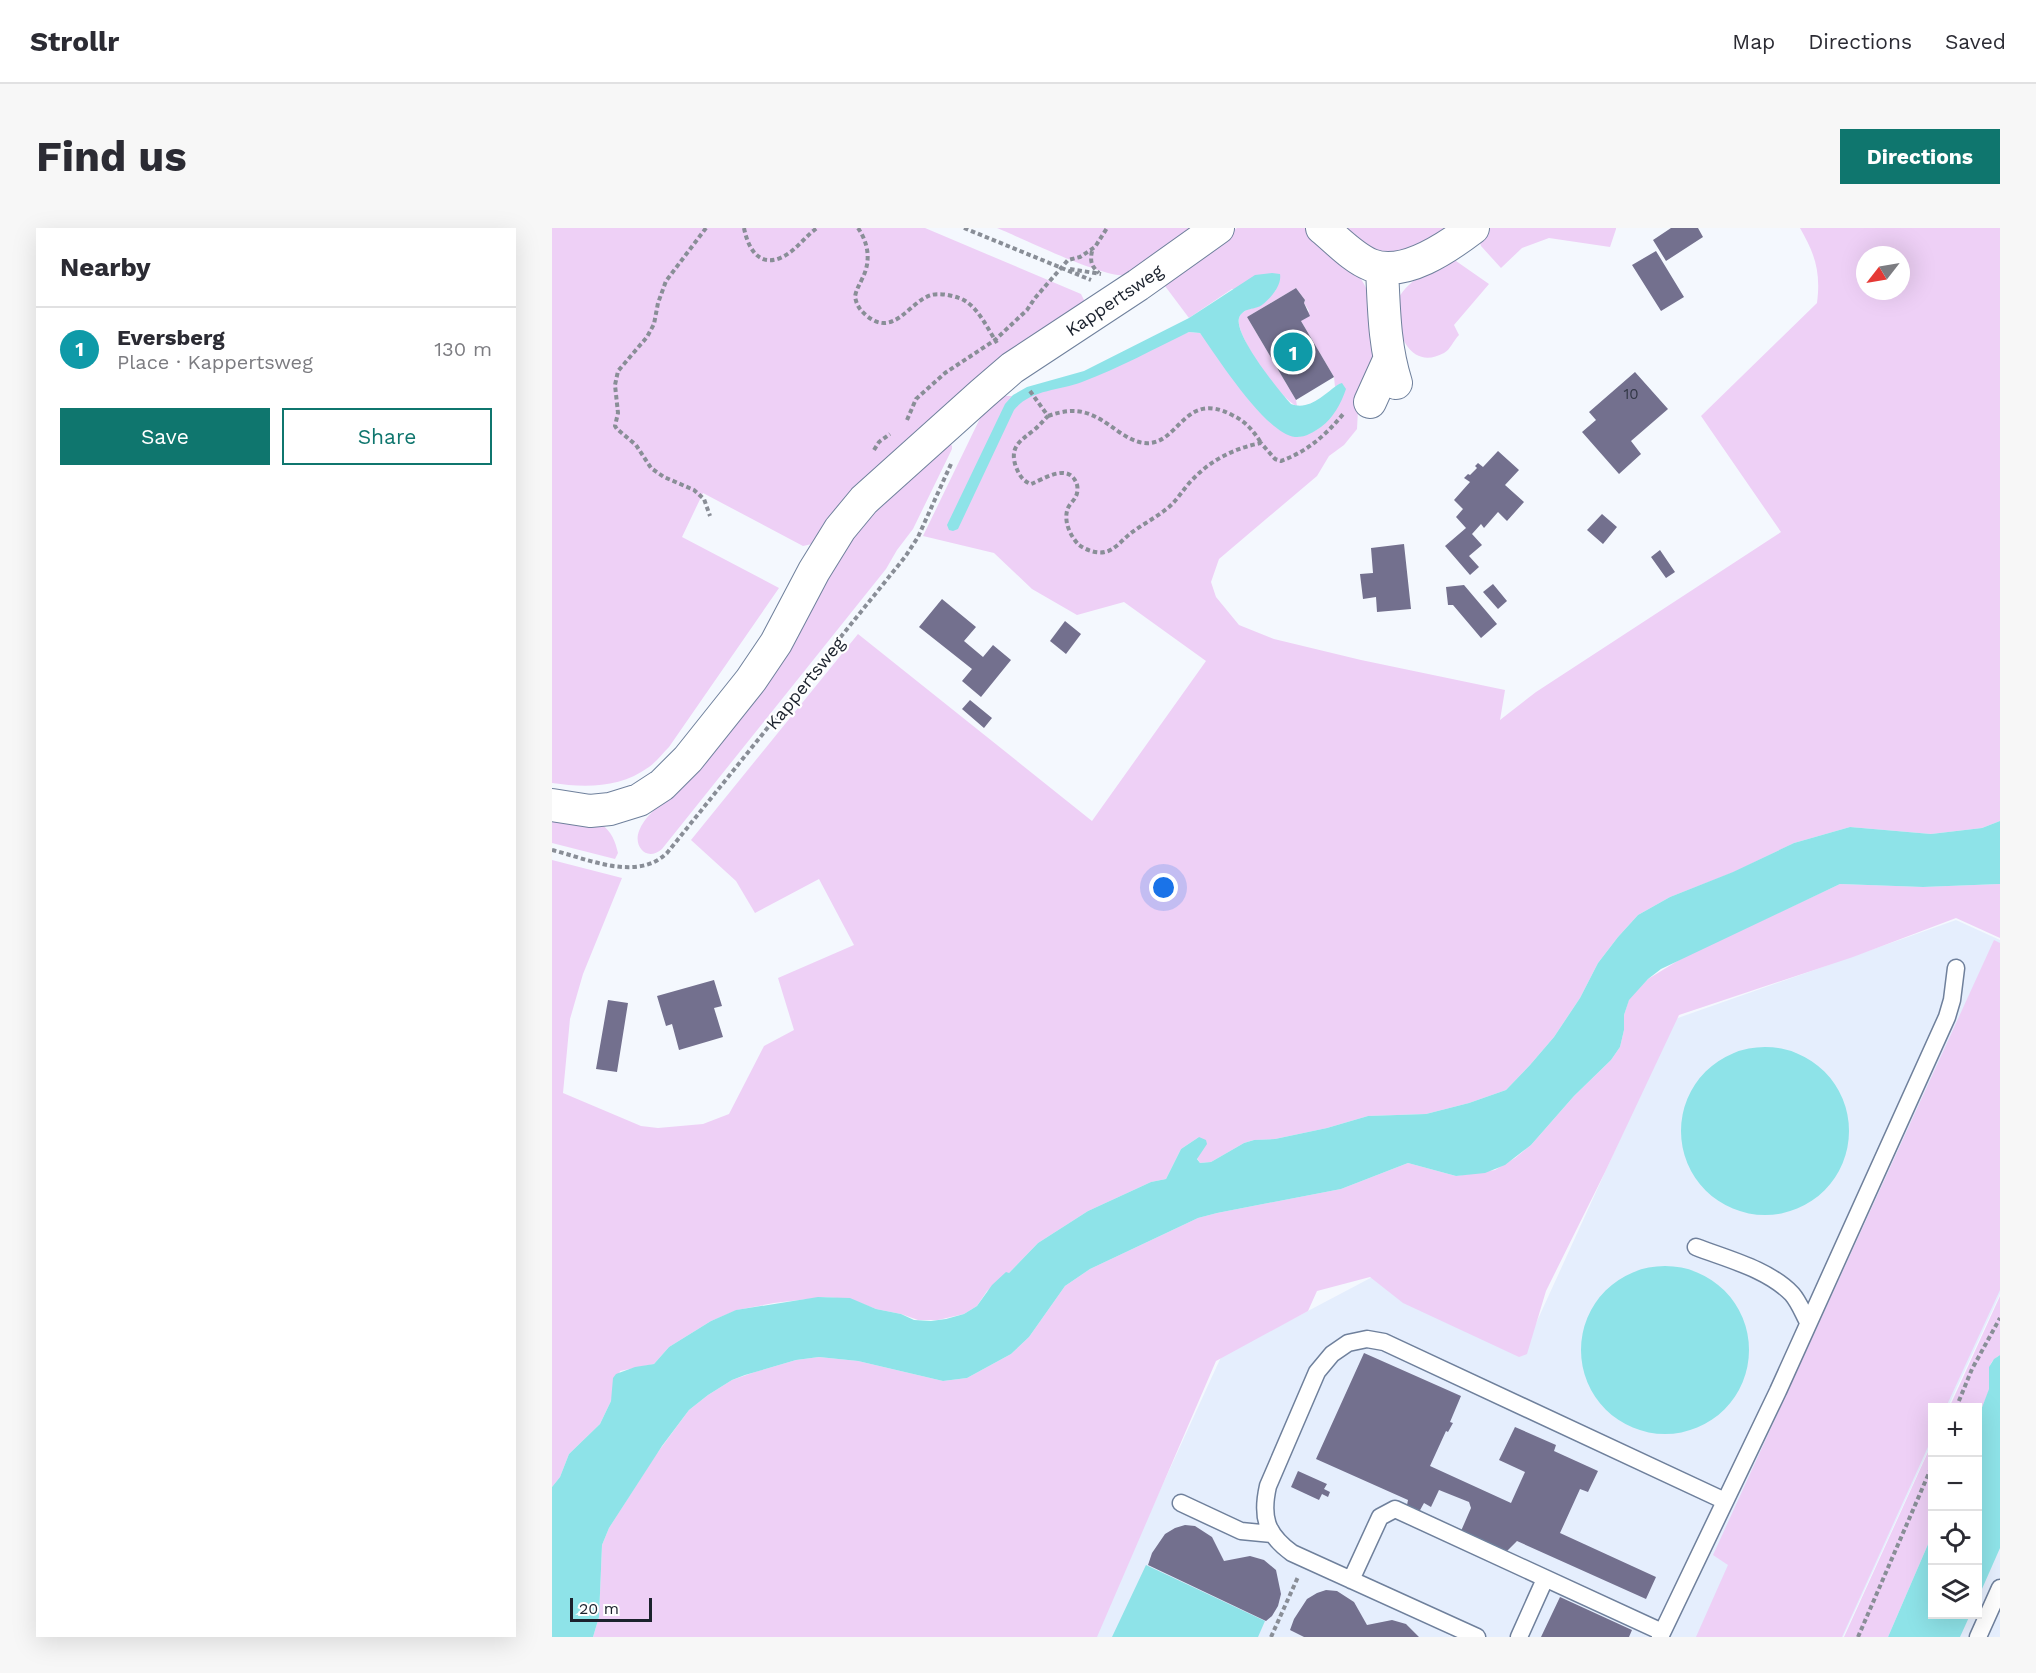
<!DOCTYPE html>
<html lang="en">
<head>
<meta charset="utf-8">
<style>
  :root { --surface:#fff; --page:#f7f7f7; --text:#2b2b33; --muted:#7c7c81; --line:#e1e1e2; --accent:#0f766e }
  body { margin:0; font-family:"Work Sans",sans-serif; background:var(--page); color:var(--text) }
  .controls { position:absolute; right:18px; bottom:18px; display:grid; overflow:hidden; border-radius:0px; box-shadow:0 6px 24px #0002 }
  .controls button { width:54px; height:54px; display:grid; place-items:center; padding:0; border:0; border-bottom:2px solid var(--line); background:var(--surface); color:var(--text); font:30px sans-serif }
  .compass { position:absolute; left:1304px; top:18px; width:54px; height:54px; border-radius:50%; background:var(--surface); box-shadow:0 6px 24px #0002; rotate:239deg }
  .scale { position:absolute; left:18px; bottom:15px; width:82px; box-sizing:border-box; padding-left:6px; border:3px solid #1b222d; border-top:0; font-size:16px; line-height:21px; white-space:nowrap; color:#1b222d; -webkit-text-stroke:4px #fff; paint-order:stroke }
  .you { position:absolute; left:612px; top:660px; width:21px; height:21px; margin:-15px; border:4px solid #fff; border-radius:50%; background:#1a73e8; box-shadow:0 0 0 9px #1a73e833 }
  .badge { display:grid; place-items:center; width:39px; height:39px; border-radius:50%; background:var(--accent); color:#fff; font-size:20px; font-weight:700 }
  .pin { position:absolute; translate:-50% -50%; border:3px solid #fff; box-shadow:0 2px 6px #0006 }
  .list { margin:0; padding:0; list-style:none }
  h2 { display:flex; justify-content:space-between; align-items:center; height:78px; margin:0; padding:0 24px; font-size:26px }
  h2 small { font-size:20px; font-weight:400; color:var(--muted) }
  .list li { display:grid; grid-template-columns:39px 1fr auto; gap:18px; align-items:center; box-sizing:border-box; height:84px; padding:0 24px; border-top:2px solid var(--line) }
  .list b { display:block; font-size:22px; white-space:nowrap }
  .list p { margin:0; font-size:20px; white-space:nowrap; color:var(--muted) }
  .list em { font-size:20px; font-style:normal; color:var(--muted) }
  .actions { display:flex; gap:12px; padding:18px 24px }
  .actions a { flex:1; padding:14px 0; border:2px solid var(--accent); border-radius:0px; text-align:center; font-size:21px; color:var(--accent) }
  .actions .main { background:var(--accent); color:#fff }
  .icon { flex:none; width:33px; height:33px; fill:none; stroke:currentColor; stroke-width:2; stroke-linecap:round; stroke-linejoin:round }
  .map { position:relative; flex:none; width:1448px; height:1409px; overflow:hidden; border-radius:0px }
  header { display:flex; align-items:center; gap:36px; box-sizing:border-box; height:84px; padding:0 30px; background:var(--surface); border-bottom:2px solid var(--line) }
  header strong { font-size:28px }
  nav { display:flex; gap:33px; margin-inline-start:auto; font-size:21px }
  .intro { display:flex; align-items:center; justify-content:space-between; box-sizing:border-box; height:144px; padding:0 36px }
  h1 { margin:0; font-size:42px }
  .button { padding:15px 27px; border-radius:0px; background:var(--accent); color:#fff; font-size:21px; font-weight:700 }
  main { display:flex; gap:36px; padding:0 36px }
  aside { flex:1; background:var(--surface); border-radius:0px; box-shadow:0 6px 24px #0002 }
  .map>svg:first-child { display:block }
  .built { fill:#e5eefd }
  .green { fill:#eed0f6; fill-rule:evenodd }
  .water { fill:#8ee3e8 }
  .building { fill:#73708e }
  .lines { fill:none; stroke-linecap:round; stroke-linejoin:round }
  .service-casing { stroke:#6f809c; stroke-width:19 }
  .minor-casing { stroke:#6f809c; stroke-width:34 }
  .path { stroke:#898e97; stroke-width:4; stroke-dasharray:4.5 3; stroke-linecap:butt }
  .service { stroke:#fff; stroke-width:16 }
  .minor { stroke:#fff; stroke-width:32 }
  .labels { text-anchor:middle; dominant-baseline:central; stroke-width:4.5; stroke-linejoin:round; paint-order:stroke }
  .number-label { font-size:15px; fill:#313645 }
  .street-label { font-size:18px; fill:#1b222d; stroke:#fff }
</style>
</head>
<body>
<header>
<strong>Strollr</strong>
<nav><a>Map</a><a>Directions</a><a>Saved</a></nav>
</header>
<div class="intro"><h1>Find us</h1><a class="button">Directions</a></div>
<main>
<aside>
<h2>Nearby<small></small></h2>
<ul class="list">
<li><span class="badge" style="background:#0f9aa8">1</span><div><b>Eversberg</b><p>Place · Kappertsweg</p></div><em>130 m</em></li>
</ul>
<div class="actions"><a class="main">Save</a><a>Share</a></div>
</aside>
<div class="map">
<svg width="1448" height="1409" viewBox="0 0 1448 1409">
  <rect width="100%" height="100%" fill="#f4f8fe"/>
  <!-- built -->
  <path class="built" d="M1404,692l44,20v354l-52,113 -16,1v34l-89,195h-750l128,-280 157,-83 149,69 148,-324z
    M1448,1308v101h-42l9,-22 11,-1v-24z"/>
  <!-- green -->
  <path class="green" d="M0,0h373l156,66 6,12 -266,236 -18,4 -100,-53 -21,44 97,51 -110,159c-6,6 -13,15 -20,20 -29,21 -63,21 -97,16z
    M445,0h196l-65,47c-22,5 -106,-37 -131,-47z
    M685,0h68l53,46 6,10 5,10 9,69 -20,47 -1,19 -13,16 -15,11 -12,20 -98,83 -8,23 5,15 23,28 35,14 87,21 144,30 -5,30 36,-28 245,-160 -80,-116 116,-113c4,-31 -2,-49 -17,-75h200v593l-18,7 -51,6 -81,-7 -56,16 -60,29 -64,25 -32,18 -20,22 -20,26 -18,35 -26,39 -24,28 -24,25 -37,13 -43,11 -58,2 -41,12 -52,11 -21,1 -10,3 -33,19 -11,1 -3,-5 2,-21 -18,12 -15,30 -15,3 -63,29 -50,32 -29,30 -22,18 -10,15 -13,8 -26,6h-20l-17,-6 -25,-5 -26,-10 -25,-2 -51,6 -37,7 -26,11 -42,26 -15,17 -34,7 -9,30 -11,23 -31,30 -9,23 -8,10v-627l70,18 -39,96 -13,45 -7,74 78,33 17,2 45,-4 26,-10 35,-68 30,-16 -16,-52 76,-33 -35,-66 -64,34 -19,-32 -45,-41 167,-206 234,187 114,-160 -82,-59 -47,13 -45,-26 -38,-36 -71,-17 63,-130 9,-10h35l159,-64 11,1 98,104c33,-8 33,-24 41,-53l-4,3 -1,-10 -33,-56 8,-10 -5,-8 1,-3 -9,-12 -49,29 49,83 1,6c-15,-5 -63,-71 -58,-88 4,-11 18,-9 24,-14 4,-4 8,-9 13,-14l-44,-1 -43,29 -27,-36zM1313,27h36v36h-36z
    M791,0h112l-59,27 -24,-5z
    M935,0h129v1l-6,18 -61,-9 -27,10 -21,20 -20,-22 -3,-10z
    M895,32l9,1 33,23 -35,41 5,10c-5,5 -9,15 -15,18 -28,15 -43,-9 -46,-33 -1,-4 -3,-11 -2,-14 3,-20 35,-38 51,-46z
    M397,214l3,4v3l-39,80 -16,21 -11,19 -224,280c-15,13 -29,-2 -23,-18 5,-14 19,-24 29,-34l188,-273z
    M0,586l49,10c11,8 14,17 17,29l-3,6 -63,-16z
    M1288,656l83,3 77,-3v54l-44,-20 -103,39 -174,58 -73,155 -60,121 -19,63 -8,3 -116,-54 -33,-26 -53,14 -9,20 -92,50 -119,276h-504l6,-20 3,-72 7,-17 46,-72 34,-46 19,-15 24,-15 23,-8 41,-12 23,-3 39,4 85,20 24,-3 44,-24 18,-17 36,-51 25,-17 108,-51 19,-5 124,-24 67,-26 48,13 39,-6 20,-12 16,-13 43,-49 37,-36 9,-13 4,-17v-15l5,-16 19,-20 36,-22z
    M1442,712l6,3v347l-54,117 -14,1v30l-90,199h-146l32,-72 -15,-10z
    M1448,1068v59c-18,11 -7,20 -11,35 -3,9 -8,19 -11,28v-10h-29z
    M1380,1215v92l-44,102h-44z"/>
  <!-- water -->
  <path class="water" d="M720,45l8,1c2,11 -9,24 -18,31 -6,5 -19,2 -23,13 -5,17 40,73 52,86 19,7 33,-10 48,-20l3,-1 4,6c-5,15 -13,29 -25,38 -7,5 -17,11 -26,10 -29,-3 -78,-80 -95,-104l-11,-1c-35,17 -70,36 -107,50 -23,9 -51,7 -68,28l-56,119 -5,2 -4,-1 -2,-5 58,-121 8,-9 14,-8 57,-16 105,-53 66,-43z
    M1448,593v63l-77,3 -83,-3 -179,85 -13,10 -19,21 -5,15v15l-4,17 -9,13 -37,36 -43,49 -26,20 -20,8 -29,3 -48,-13 -67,26 -124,24 -19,5 -108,51 -25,17 -36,51 -18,17 -44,24 -24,3 -85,-20 -39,-4 -23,3 -51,15 -13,5 -24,15 -19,15 -27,36 -53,82 -7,17 -3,72 -6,20h-41v-150l8,-10 9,-23 31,-30 11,-23 2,-23 3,-4 19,-7 19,-3 15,-17 42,-26 25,-11 82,-13 32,1 26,11 25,5 13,6 17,1 15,-2 18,-5 13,-8 15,-21 14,-13 3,1 29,-30 50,-32 63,-29 15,-3 15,-30 18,-12 7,3 1,4 -10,15 3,4 11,-1 33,-19 10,-3 21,-1 52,-11 41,-12 58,-2 43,-11 37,-13 24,-25 24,-28 26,-39 18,-35 20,-26 20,-22 32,-18 63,-25 61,-29 56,-16 81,7 51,-6z
    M1129 903a84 84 0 1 1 168 0a84 84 0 1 1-168 0Z
    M1029 1122a84 84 0 1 1 168 0a84 84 0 1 1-168 0Z
    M1448,1127v193l-22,50v-180l11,-29v-22l5,-8z
    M1380,1307v79l38,1 -10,22h-72z
    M594,1337l119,56 -7,16h-146z"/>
  <!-- building -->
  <path class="building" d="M1119,0h27l5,9 -37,24 -13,-21z
    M1104,23l28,46 -23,14 -29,-46z
    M744,60l9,12 -1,3 6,13 -9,5 33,56 -38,23 -49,-83z
    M1083,144l33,37 -37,32 10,13 -22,20 -37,-42 14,-12 -7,-8z
    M946,223l21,19 -14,15 19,17 -17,19 -9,-9 -14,16 -3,-4 -9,10 10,11 -13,11 10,11 -9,8 -25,-29 21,-18 -10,-11 7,-8 -9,-9 16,-18 -6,-4 4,-4 2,1 7,-7 -2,-2 3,-3 5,4z
    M1050,286l15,13 -14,17 -16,-14z
    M852,316l7,65 -34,3 -1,-15 -13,2 -3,-25 13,-1 -2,-25z
    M1108,322l15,22 -9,6 -15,-21z
    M941,356l14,17 -9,8 -15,-17z
    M912,357l33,39 -16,14 -28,-33h-5l-2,-18z
    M390,371l34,28 -12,14 19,16 10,-12 18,15 -30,37 -19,-16 10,-12 -53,-42z
    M513,393l16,13 -15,20 -16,-13z
    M418,472l22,18 -8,10 -22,-19z
    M162,752l8,26 -8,2 9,29 -44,13 -7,-26 -6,2 -9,-30z
    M56,772l20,3 -11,69 -21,-3z
    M812,1125l97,43 -11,26 3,1 -5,9 -2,-1 -16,35 81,37 14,-31 -26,-12 16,-33 41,18 -2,6 44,20 -10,21 -8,-3 -20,44 96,44 -10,22 -129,-58 -10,10 -46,-20 10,-23 -2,-6 -30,-12 -8,17 -7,-4 -5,9 -12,-7 1,-5 -92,-41z
    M746,1243l29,13 -3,5 6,3 -2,5 -6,-3 -3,6 -28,-13z
    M633,1297l10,1 17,11 12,24 26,-5 14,4 12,10 5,24 -3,12 -6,10 -6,5 -118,-56 4,-12 13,-19 10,-6z
    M774,1362l11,1 17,11 13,23 25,-5 14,4 13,13h-115l-14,-7 4,-11 13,-20 10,-6z
    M1008,1369l72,33 -3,7h-88z"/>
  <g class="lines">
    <!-- service casing -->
    <g class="service-casing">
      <path id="service" d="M1144,1019c31,12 72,22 96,47 7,8 11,19 16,28
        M629,1275l60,28 31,3
        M799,1352l29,-63 15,-8 267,123
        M925,1409l-185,-84c-26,-19 -31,-36 -24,-67l49,-114 15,-18 16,-11 19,-4 17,3 341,159
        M967,1409l26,-58
        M1108,1409l118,-246 169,-374 5,-17 4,-32
        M1426,1409l22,-49"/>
    </g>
    <!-- minor casing -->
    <g class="minor-casing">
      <path id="minor" d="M770,0c15,12 31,30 49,37 33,13 77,-18 102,-37
        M830,41c2,39 2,76 14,114
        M818,174l19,-42
        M0,577l38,6 20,-2 29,-9 23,-15 26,-26 63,-79 25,-37 38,-72 26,-42 24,-29 118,-106 30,-26 126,-83 80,-57"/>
    </g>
    <!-- path -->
    <path class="path" d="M154,0l-40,53 -8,22 -4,21 -7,13 -29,34 -3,14 3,28 -3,13 2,3 19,16 15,23 13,9 30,13 10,9 6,17
      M192,0c5,25 19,43 45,25 10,-7 18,-18 28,-25
      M306,0c11,16 13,34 4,51 -3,7 -6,11 -7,18 2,9 5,13 12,19 27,22 42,-14 64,-21 8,-2 20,0 28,3 18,6 28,30 38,45
      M412,0l127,52
      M540,23c-2,10 -1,15 7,22
      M518,41l31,5
      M478,163l18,25c-5,5 -9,10 -14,14 -14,11 -25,17 -18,37 3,8 7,14 15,17 13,-5 36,-21 45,-2 2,4 2,10 0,14 -2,5 -8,9 -9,15 -3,12 4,26 12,34 7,5 18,9 26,7 10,-2 18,-13 26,-19 12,-9 26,-16 38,-26 9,-8 15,-19 24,-28 18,-19 42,-31 68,-36l14,16 6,2c27,-10 45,-26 63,-48
      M496,188c31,-11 45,-3 71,16 8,5 16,10 25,11 35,4 39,-54 88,-28 13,6 22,16 29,28
      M355,192l9,-21 29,-26 50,-33 32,-30 8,-12 33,-38 12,-3 15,-10 12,-19
      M322,222l5,-8 11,-8
      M0,622c36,9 85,32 115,3l238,-296 13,-20 33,-73
      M1404,1180l16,-39 28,-51
      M719,1409l27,-60
      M1306,1409l74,-171"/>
    <!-- service -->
    <use href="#service" class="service"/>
    <!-- minor -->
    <use href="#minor" class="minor"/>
  </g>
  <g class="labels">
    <!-- number labels -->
    <g class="number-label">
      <text x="1079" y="166">10</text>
    </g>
    <!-- street labels -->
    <g class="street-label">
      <text transform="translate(562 72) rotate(-34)">Kappertsweg</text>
      <text transform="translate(253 455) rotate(-51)">Kappertsweg</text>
    </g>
  </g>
</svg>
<div class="controls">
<button>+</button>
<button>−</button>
<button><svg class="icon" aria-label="locate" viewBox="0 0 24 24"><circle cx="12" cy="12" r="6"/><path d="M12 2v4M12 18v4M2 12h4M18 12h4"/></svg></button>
<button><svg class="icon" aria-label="layers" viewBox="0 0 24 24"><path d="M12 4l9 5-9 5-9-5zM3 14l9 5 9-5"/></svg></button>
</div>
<svg class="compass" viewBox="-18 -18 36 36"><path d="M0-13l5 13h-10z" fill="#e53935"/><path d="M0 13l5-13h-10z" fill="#7c7c81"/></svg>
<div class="scale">20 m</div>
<div class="you"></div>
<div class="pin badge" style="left:741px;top:124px;background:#0f9aa8">1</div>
</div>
</main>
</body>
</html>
